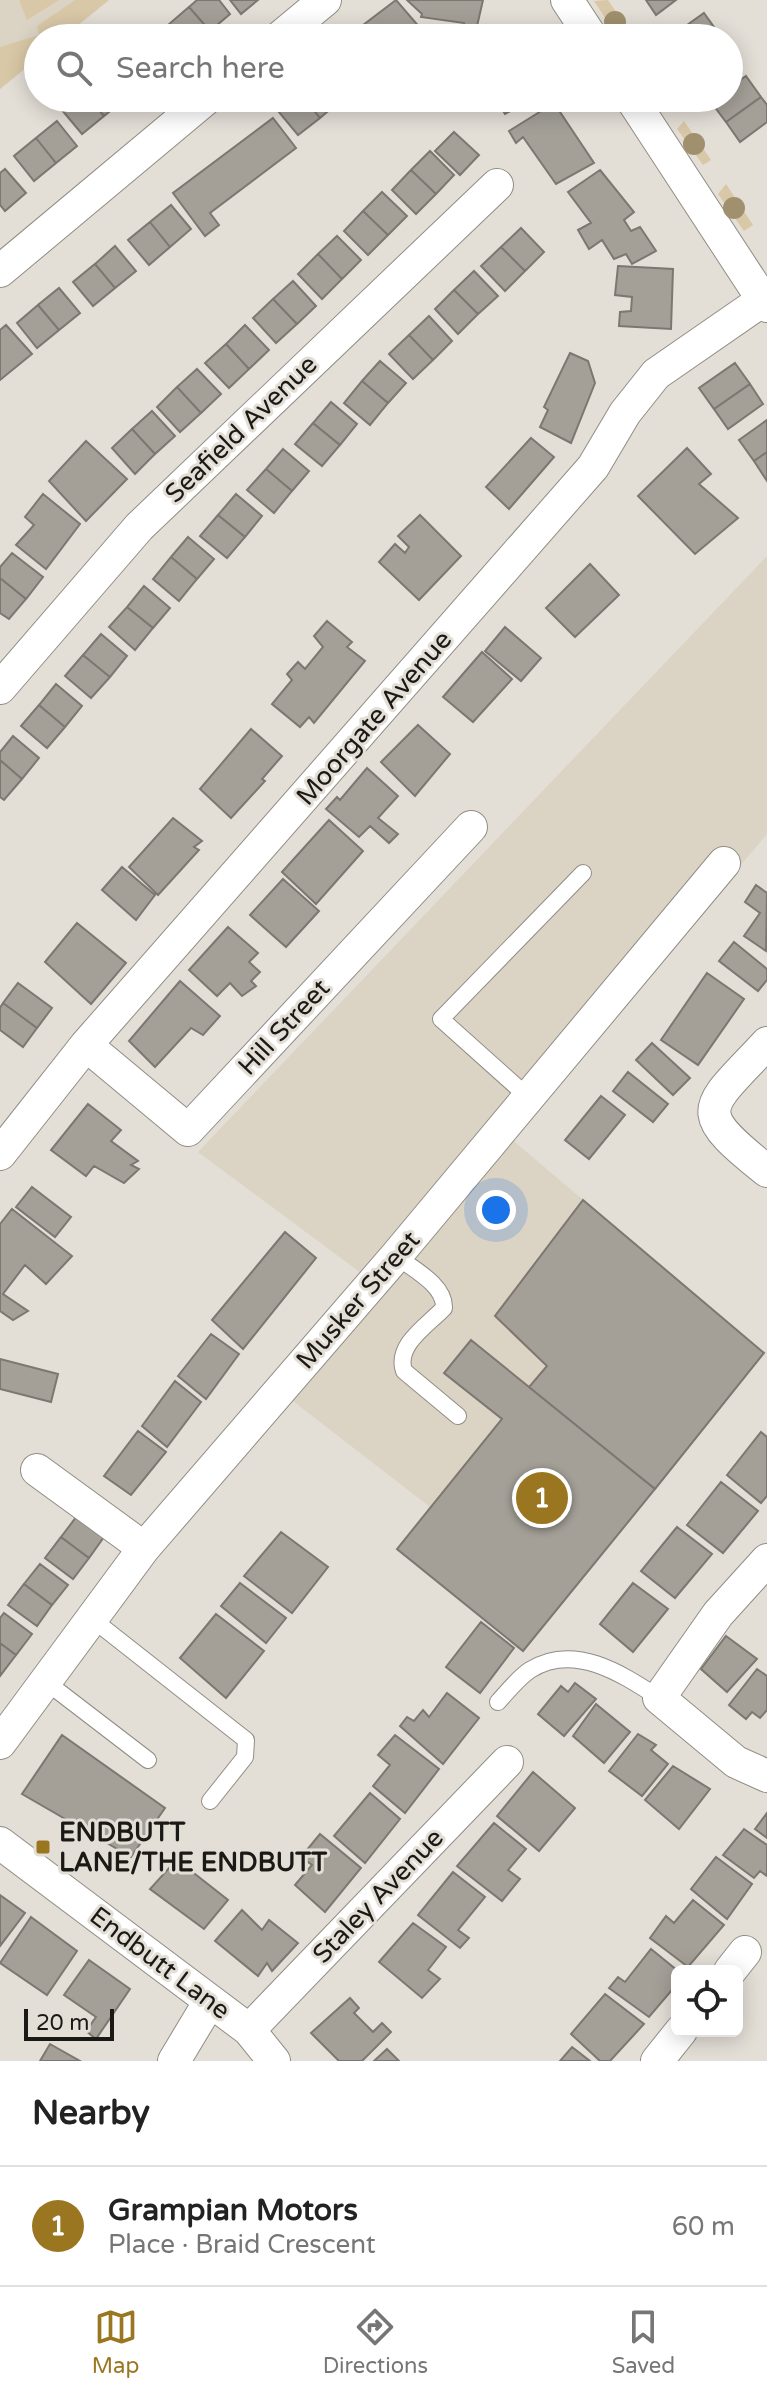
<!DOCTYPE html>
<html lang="en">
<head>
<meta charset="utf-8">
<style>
  :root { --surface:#fff; --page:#f6f6f6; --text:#222; --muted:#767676; --line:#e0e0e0; --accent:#9a7621 }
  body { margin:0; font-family:"Varela Round",sans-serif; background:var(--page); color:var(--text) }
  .controls { position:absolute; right:24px; bottom:24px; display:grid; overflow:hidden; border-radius:12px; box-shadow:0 4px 20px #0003 }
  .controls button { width:72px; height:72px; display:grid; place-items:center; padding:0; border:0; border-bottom:2px solid var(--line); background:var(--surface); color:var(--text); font:40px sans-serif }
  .scale { position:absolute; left:24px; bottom:20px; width:90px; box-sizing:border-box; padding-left:8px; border:4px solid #1b1916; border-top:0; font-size:22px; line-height:28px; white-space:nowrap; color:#1b1916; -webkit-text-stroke:6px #e3ded6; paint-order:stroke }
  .you { position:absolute; left:496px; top:1210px; width:28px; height:28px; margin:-20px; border:6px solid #fff; border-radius:50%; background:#1a73e8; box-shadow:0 0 0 12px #1a73e833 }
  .badge { display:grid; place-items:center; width:52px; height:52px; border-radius:50%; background:var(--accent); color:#fff; font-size:26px; font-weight:700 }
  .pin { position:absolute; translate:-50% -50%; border:4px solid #fff; box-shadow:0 2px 8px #0006 }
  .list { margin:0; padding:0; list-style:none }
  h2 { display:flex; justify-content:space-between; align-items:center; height:104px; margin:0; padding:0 32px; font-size:34px }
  h2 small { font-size:26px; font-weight:400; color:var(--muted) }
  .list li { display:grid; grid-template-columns:52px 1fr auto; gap:24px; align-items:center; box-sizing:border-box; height:120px; padding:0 32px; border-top:2px solid var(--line) }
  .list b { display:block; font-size:30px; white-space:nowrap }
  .list p { margin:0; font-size:26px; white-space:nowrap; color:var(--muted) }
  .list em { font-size:26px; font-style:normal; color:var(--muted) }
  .icon { flex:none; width:44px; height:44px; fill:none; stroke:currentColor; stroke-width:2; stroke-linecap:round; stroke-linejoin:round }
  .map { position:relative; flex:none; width:767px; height:2061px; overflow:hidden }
  .search { position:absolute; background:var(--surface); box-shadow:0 4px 20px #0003; left:24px; right:24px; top:24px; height:88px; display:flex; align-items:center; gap:20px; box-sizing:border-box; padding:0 28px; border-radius:44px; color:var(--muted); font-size:30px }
  .sheet { height:224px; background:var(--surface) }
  nav { display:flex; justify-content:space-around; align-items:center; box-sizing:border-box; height:112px; border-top:2px solid var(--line); background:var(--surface); font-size:22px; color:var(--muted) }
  nav a { display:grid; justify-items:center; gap:4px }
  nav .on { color:var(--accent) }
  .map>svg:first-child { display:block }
  .built { fill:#dbd3c4 }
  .green { fill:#d9c8a7 }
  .building { fill:#a4a098; stroke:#7c7770; stroke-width:2 }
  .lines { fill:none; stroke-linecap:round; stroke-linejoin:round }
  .service-casing { stroke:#918d85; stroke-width:18 }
  .minor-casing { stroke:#918d85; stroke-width:34 }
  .service { stroke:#fff; stroke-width:16 }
  .minor { stroke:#fff; stroke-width:32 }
  .tree { fill:#a0906e }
  .poi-dot { fill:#9a7621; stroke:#e3ded6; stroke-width:3 }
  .labels { text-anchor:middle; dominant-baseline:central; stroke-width:6; stroke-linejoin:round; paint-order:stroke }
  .street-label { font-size:26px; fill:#1b1916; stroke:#e3ded6 }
  .poi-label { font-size:26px; font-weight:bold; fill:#1b1916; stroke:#e3ded6; text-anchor:start }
</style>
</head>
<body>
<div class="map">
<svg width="767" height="2061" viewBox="0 0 767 2061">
  <rect width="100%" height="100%" fill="#e3ded6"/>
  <!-- built -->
  <path class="built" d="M0,0h109l-47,38h-24v20l-38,31z
    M767,556v278l-257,304 254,215 -241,298 -126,-102 33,-42 -150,-116 81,-118 -163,-121z"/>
  <!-- green -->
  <path class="green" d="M19,0h40l-32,20z
    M75,0h34l-47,38h-24v20l-38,31v-42l39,-12 -2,-9z
    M608,0l20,30 -6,7 -5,-1 -23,-35z
    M684,121l27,39 -8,5 -26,-36z
    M726,184l27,41 -9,6 -26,-37z"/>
  <!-- building -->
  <path class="building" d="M197,0h22l11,14 -20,17 -21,-24z
    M230,0h28l-17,14z
    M396,0l26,30 -10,8h-66z
    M407,0h76l-8,35 -13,-4 2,-8 -43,-6 1,-3z
    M646,0h30l-20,15z
    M189,7l21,24 -9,7h-22l-11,-13z
    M704,13l15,21 -6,4h-44z
    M508,30l6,8h-18z
    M746,76l15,21 -35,25 -15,-20 18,-4v-10z
    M761,97l6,8v17l-27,20 -14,-20z
    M76,98h13l15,18 -22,18 -20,-24z
    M89,98h35l1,1 -21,17z
    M294,98h10l16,20 -22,17 -20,-24z
    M304,98h35l2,2 -21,18z
    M495,98h30l1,4 -21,12z
    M554,103l40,60 -38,21 -33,-47 -7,6 -7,-12z
    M273,118l23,30 -86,65 9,12 -14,11 -32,-43z
    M57,121l20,25 -21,17 -20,-25z
    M454,132l25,23 -19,20 -25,-24z
    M36,138l20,25 -22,18 -20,-25z
    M430,151l24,24 -18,19 -25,-24z
    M5,169l21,24 -21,18 -5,-6v-32z
    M411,170l25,24 -20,20 -24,-24z
    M600,170l34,42 -10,8 7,11 9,-4 16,24 -24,13 -6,-10 -12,5 -12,-19 -13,9 -11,-19 13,-7 -23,-31z
    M382,192l25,24 -19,19 -25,-24z
    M171,205l20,24 -21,18 -20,-25z
    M363,211l25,24 -20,20 -24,-24z
    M150,222l20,25 -21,18 -21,-25z
    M521,228l23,24 -19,19 -24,-24z
    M337,236l24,24 -19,19 -24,-25z
    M115,246l21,25 -21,17 -20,-24z
    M501,247l24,24 -20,20 -24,-25z
    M318,254l24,25 -20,20 -24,-25z
    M95,264l20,24 -22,18 -20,-24z
    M618,266l55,3 -2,60 -52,-3 1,-14 11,-1 1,-14 -17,-2z
    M474,271l24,25 -20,18 -24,-24z
    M293,281l23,25 -19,18 -24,-25z
    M59,288l21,25 -21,17 -21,-25z
    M454,290l24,24 -20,20 -23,-25z
    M273,299l24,25 -21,19 -23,-25z
    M38,305l21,25 -22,18 -20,-25z
    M429,316l23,25 -19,19 -24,-25z
    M6,325l26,29 -32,26v-50z
    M245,325l24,25 -20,19 -23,-25z
    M409,335l24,25 -20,19 -24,-25z
    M226,344l23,25 -20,19 -24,-25z
    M570,353l18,8 7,22 -24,60 -31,-16 8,-17 -4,-3z
    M380,361l26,22 -18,20 -26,-22z
    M735,363l15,21 -36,25 -15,-21z
    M197,369l24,25 -20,19 -24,-26z
    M362,381l26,22 -18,22 -26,-22z
    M750,384l13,20 -35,25 -14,-20z
    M177,387l24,26 -21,19 -23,-25z
    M331,402l26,22 -17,21 -27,-22z
    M152,411l23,25 -20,18 -23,-25z
    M767,420v32l-13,9 -15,-21z
    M313,423l27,22 -18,21 -27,-22z
    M132,429l23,25 -20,20 -23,-26z
    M531,438l23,19 -45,52 -23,-22z
    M86,441l41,38 -41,42 -37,-40z
    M687,448l24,26 -12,10 39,34 -43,36 -57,-58z
    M283,449l26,22 -17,20 -26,-22z
    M767,452v29l-13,-20z
    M266,469l26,22 -18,22 -27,-23z
    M43,494l37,30 -34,45 -30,-24 18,-20 -9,-8z
    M236,494l26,22 -17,21 -27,-22z
    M218,515l27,22 -18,21 -27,-22z
    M420,515l41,41 -42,44 -40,-38 16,-18 10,9 4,-6 -11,-11z
    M188,537l26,22 -17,20 -26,-22z
    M12,553l31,24 -17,22 -26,-21v-11z
    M171,557l26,22 -18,22 -26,-22z
    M590,564l29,31 -44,42 -29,-29z
    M0,578l26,21 -17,20 -9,-6z
    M144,586l26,22 -17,20 -26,-21z
    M127,607l26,21 -18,22 -26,-23z
    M327,621l25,21 -5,5 18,14 -51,62 -5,-6 -9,10 -28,-23 20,-24 -5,-6 11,-12 7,7 18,-22 -9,-11z
    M505,627l36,31 -20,23 -36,-30z
    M101,634l26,22 -17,21 -27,-22z
    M482,652l30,27 -39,43 -30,-25z
    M83,655l27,22 -19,21 -26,-22z
    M56,684l26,22 -17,21 -26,-22z
    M39,705l26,22 -18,21 -26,-22z
    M418,725l32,29 -35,42 -34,-34z
    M251,729l31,27 -20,23 3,2 -34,37 -31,-29z
    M13,736l26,22 -17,21 -22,-19v-8z
    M0,760l22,19 -18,21 -4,-3z
    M367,768l31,28 -20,22 20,16 -9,9 -19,-17 -11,11 -33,-28 11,-12 3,3z
    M173,818l29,23 -8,6 5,3 -41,45 -29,-28z
    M329,820l34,31 -47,53 -34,-32z
    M122,867l33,28 -19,25 -34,-30z
    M283,879l36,32 -33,36 -36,-32z
    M756,885l11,8 -1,58 -22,-15 16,-23 -15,-11z
    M77,923l49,40 -35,41 -46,-42z
    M228,927l30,26 -9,9 11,10 -9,9 5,5 -14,10 -12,-13 -13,13 -28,-26z
    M734,942l33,27v11l-9,11 -39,-30z
    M707,973l37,26 -46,66 -37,-25z
    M180,981l40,35 -17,19 -12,-7 -36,39 -26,-26z
    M18,983l34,25 -15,20 -34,-25z
    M3,1003l34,25 -14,19 -23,-17v-22z
    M652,1043l38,35 -17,17 -37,-35z
    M628,1072l40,32 -15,18 -40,-31z
    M601,1096l24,19 -36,44 -24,-19z
    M88,1104l33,26 -10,11 27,20 -7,4 8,4 -15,14 -30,-17 -8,10 -35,-26z
    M32,1187l39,30 -16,20 -39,-30z
    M583,1200l181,153 -109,136 -126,-102 18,-21 -52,-50z
    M12,1209l60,47 -26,28 -21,-19 -22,29 25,17 -15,9 -13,-9v-87z
    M285,1232l31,26 -73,91 -31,-29z
    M211,1334l28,20 -33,45 -28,-23z
    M471,1340l184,149 -132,162 -126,-102 105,-130 -58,-46z
    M0,1359l58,15 -7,28 -51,-13z
    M175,1381l26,21 -34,45 -25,-21z
    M138,1431l28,21 -35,43 -27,-19z
    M761,1432l6,5v59l-6,7 -34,-28z
    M721,1482l37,29 -35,42 -36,-28z
    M77,1516l27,21 -15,21 -28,-21z
    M677,1527l35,27 -37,44 -34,-27z
    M281,1532l47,35 -36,46 -48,-37z
    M61,1537l28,21 -16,21 -28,-21z
    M40,1564l28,21 -16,20 -28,-21z
    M240,1583l46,35 -20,25 -45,-37z
    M633,1583l35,26 -35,43 -33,-28z
    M24,1584l28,21 -15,21 -29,-21z
    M4,1613l28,21 -16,21 -16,-12v-25z
    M216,1614l48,37 -38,47 -46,-40z
    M481,1622l33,26 -34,45 -34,-26z
    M726,1636l31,23 -30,33 -26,-23z
    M0,1643l16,12 -16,21z
    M757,1669l10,7v34l-7,8 -8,-6 -6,7 -17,-14z
    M575,1683l21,16 -32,37 -26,-22 23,-28 7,6z
    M447,1693l32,25 -36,46 -43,-38 7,-9 7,4 9,-11 6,7z
    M596,1704l34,28 -26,31 -31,-27z
    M638,1734l18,11 -5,5 17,14 -26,32 -33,-25z
    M62,1735l103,73 -34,49 -109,-63z
    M395,1735l44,34 -34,44 -32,-27 17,-21 -12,-10z
    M673,1766l37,23 -31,40 -34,-29z
    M533,1772l42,36 -36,43 -42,-35z
    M370,1793l30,26 -35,44 -31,-27z
    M767,1813v25l-12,-9z
    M494,1823l32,26 -18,21 12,9 -18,22 -45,-35z
    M744,1829l23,16v31l-7,-5 -6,7 -31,-23z
    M320,1834l41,34 -36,44 -30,-27 17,-20 -11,-8z
    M716,1857l36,27 -25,35 -36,-30z
    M181,1863l47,37 -24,29 -54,-40 19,-21 5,4z
    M453,1872l32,25 -27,33 11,8 -9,10 -42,-33z
    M0,1895l25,18 -25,33z
    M693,1900l31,25 -36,42 -38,-29 16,-22 8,7z
    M242,1910l20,20 7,-10 29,23 -26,28 -5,-8 -9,13 -43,-35z
    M31,1917l46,34 -30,44 -47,-32z
    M413,1923l33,24 -18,23 12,9 -18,19 -43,-36z
    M651,1949l27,22 -1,13 -28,33 -40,-29 9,-11 7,5z
    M89,1960l41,29 -34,50 -10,-8 10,-14 -32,-22z
    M605,1994l39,30 -34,37h-10l-29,-27z
    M350,1998l9,10 -5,5 19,19 9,-9 9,9 -29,29h-23l-28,-28z
    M50,2044l30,17h-40z
    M572,2047l18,14h-30z
    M387,2049l12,12h-25z"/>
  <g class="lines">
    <!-- service casing -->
    <g class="service-casing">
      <path id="service" d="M528,1097l-87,-78 142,-146
        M396,1256c17,13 49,29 48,52 -16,17 -49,37 -40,63l54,45
        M91,1618l155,122 -1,17 -35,44
        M45,1681l103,79
        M498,1702c10,-11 20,-24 32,-32 44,-28 92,4 129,28"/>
    </g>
    <!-- minor casing -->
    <g class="minor-casing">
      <path id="minor" d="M567,0l25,38
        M279,38l46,-38
        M631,98l136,208
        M0,271l207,-173
        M0,688l139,-161 358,-342
        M767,1043c-62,67 -78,66 0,128
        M86,1045l102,85 283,-303
        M0,1154l86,-109 507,-578 32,-54 31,-39 107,-74
        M37,1470l107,78
        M767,1560l-49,54 -59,84 77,64 31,14
        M0,1743l144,-195 252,-292 328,-393
        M0,1843l249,187 25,31
        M730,1971l15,-19
        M249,2030l258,-268
        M174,2061l36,-60
        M657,2061l24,-30"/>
    </g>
    <!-- service -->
    <use href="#service" class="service"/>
    <!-- minor -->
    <use href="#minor" class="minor"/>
  </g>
  <!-- trees -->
  <g class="tree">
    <circle cx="615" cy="22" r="11"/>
    <circle cx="694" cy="144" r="11"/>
    <circle cx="734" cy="208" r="11"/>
  </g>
  <!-- markers -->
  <rect class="poi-dot" x="35" y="1839" width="16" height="16" rx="4"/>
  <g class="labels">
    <!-- street labels -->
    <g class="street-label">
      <text transform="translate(241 429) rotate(-44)">Seafield Avenue</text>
      <text transform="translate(374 718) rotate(-49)">Moorgate Avenue</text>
      <text transform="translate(284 1027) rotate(-47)">Hill Street</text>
      <text transform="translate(358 1300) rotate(-49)">Musker Street</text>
      <text transform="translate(378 1896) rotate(-46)">Staley Avenue</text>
      <text transform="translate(160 1963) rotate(37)">Endbutt Lane</text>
    </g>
    <!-- poi labels -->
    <g class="poi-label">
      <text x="59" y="1832">ENDBUTT<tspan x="59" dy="30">LANE/THE ENDBUTT</tspan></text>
    </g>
  </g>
</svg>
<div class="controls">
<button><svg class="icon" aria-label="locate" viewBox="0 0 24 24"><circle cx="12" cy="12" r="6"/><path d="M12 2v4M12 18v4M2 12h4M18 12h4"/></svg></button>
</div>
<div class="scale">20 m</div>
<div class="you"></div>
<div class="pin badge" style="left:542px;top:1498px">1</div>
<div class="search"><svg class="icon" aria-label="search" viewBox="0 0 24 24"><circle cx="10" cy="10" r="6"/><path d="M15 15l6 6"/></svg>Search here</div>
</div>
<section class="sheet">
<h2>Nearby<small></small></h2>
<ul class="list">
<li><span class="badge">1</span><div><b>Grampian Motors</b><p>Place · Braid Crescent</p></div><em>60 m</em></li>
</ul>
</section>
<nav>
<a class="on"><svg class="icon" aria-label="map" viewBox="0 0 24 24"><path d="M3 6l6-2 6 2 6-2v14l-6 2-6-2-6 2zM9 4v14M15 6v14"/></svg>Map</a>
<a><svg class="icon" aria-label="directions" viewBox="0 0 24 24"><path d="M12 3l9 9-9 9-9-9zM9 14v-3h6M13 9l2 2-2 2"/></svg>Directions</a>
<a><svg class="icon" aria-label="saved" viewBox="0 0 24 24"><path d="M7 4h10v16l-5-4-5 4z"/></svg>Saved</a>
</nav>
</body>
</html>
